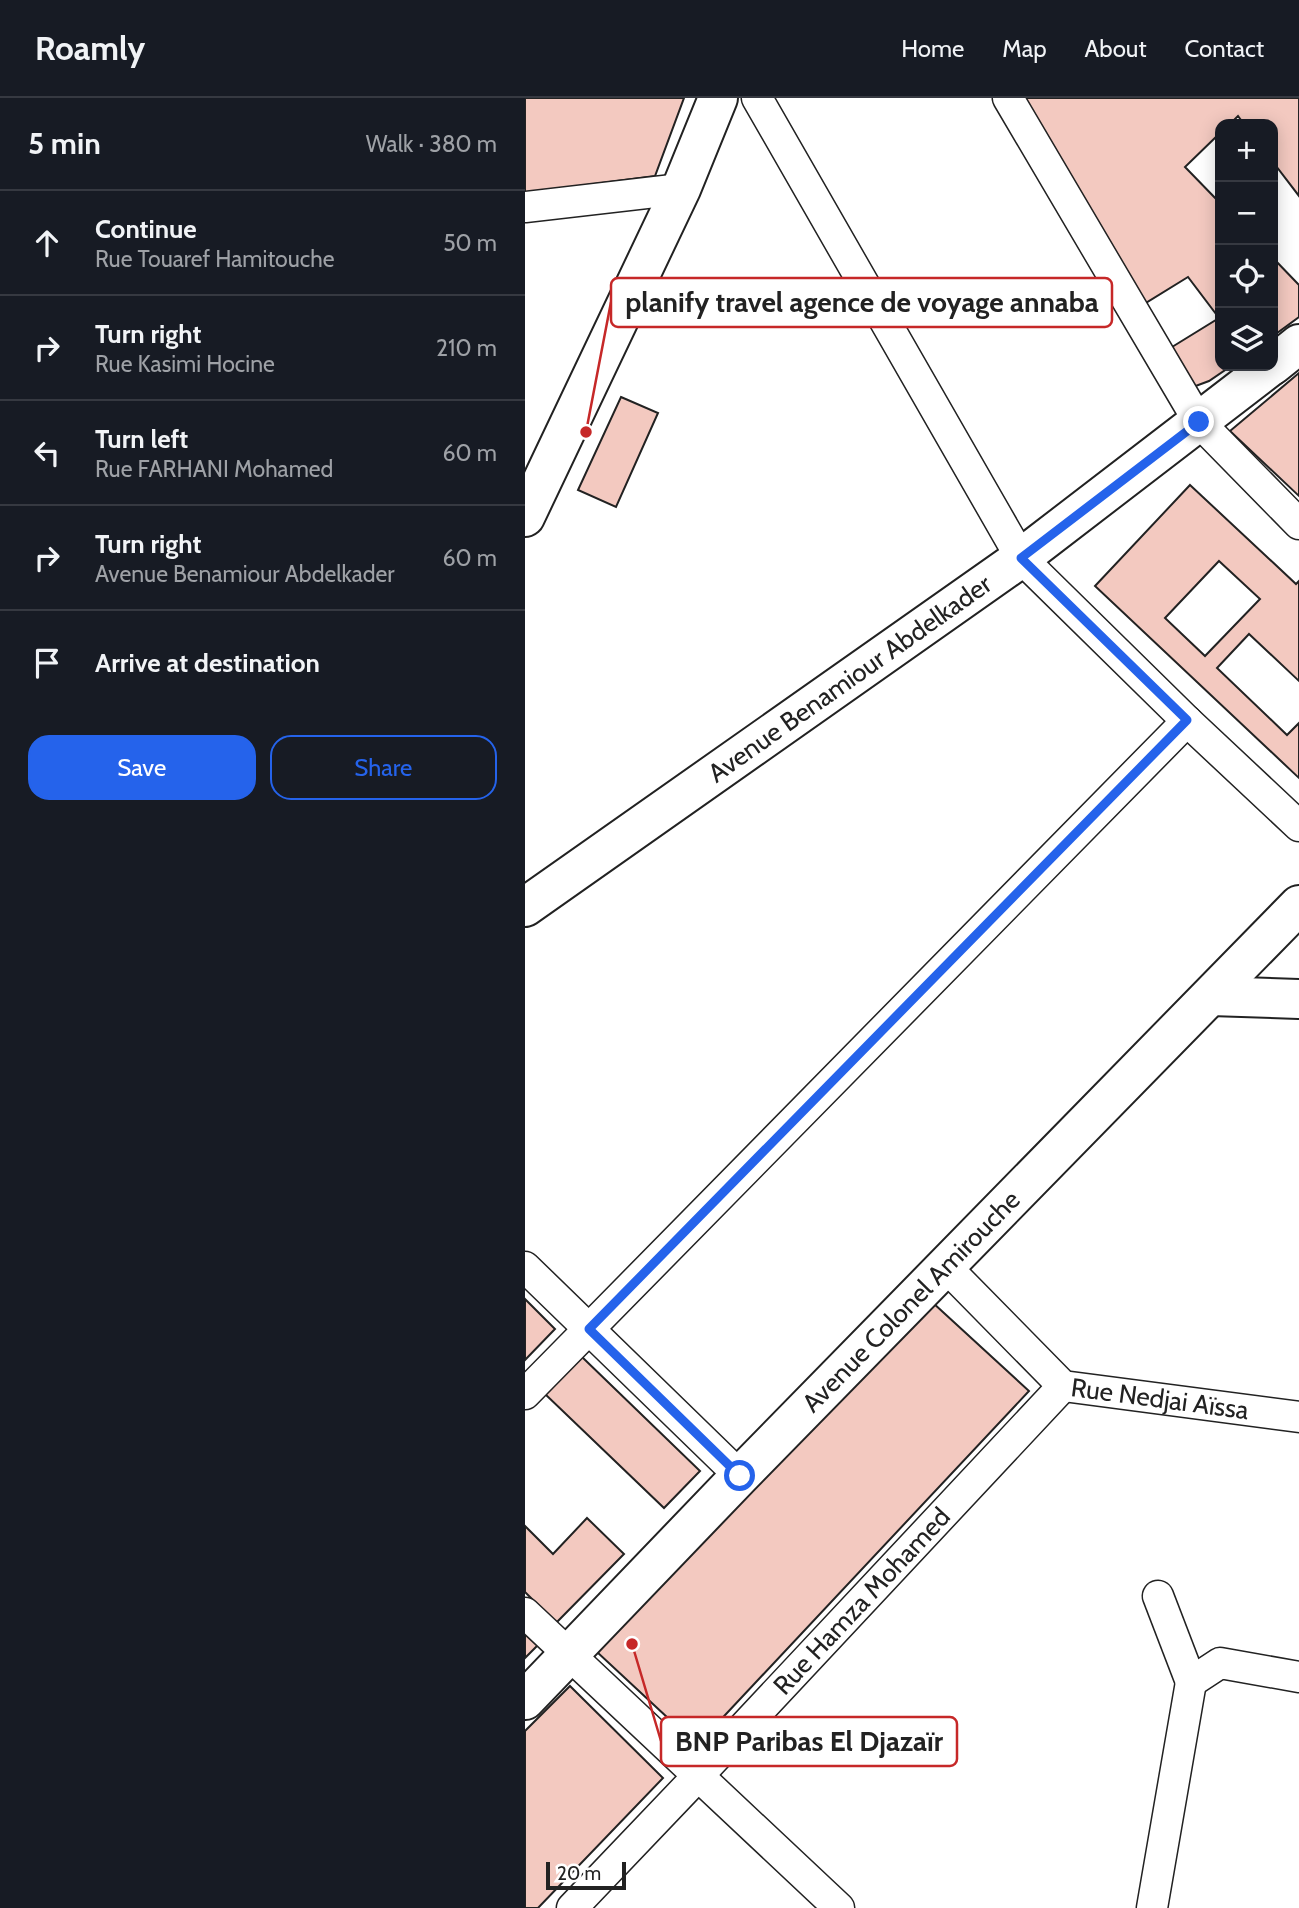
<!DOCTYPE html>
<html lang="en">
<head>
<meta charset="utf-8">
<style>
  :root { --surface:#171b24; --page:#20242c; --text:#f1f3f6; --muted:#9ea1a6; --line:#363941; --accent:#2563eb }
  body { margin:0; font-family:Cabin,sans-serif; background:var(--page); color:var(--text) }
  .controls { position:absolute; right:21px; top:21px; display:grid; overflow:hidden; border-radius:14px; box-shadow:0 4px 18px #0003 }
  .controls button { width:63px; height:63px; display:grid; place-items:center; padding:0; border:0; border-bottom:2px solid var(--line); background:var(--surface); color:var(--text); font:35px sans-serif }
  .scale { position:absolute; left:21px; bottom:18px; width:80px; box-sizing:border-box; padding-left:7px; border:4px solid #222; border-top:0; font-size:19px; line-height:24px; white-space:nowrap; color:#222; -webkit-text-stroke:5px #fff; paint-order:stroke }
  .stop { position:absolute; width:21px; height:21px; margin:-16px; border:5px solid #2563eb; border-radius:50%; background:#fff }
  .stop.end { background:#2563eb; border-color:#fff; box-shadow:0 2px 7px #0008 }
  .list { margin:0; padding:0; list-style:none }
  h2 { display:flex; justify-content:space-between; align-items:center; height:91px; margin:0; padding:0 28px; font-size:30px }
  h2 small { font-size:23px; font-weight:400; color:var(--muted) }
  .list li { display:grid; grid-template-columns:46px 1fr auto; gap:21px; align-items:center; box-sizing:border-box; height:105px; padding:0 28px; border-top:2px solid var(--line) }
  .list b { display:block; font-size:26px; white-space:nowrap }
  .list p { margin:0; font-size:23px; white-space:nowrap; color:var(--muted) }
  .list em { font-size:23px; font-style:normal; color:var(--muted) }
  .actions { display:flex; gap:14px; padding:21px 28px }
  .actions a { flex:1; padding:16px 0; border:2px solid var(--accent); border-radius:21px; text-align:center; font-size:24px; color:var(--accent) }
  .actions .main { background:var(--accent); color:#fff }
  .icon { flex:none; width:38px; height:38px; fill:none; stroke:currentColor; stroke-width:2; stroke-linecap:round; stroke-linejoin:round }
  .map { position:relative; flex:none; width:774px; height:1810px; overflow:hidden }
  header { display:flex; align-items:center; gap:42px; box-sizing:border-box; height:98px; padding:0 35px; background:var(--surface); border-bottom:2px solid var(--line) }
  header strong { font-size:33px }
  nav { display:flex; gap:38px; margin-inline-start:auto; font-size:24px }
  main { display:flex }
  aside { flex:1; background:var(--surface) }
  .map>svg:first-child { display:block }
  .building { fill:#f3c9c0; stroke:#222; stroke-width:2; fill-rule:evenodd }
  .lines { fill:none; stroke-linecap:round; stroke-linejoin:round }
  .minor-casing { stroke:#222; stroke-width:33 }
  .major-casing { stroke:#222; stroke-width:42 }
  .minor { stroke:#fff; stroke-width:30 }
  .major { stroke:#fff; stroke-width:38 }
  .route { stroke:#2563eb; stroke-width:9 }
  .labels { text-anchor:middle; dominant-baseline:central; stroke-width:5; stroke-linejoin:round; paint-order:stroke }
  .street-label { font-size:26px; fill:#222; stroke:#fff }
  .leader { fill:none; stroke:#c62828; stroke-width:2.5 }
  .callout-dot { fill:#c62828; stroke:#fff; stroke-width:2.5 }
  .callout { fill:#fff; stroke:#c62828; stroke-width:2.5 }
  .callout-label { font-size:28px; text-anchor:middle; font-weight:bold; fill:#222 }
</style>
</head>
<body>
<header>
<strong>Roamly</strong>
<nav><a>Home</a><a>Map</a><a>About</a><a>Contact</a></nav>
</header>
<main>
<aside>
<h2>5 min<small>Walk · 380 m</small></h2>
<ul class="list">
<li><svg class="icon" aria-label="ahead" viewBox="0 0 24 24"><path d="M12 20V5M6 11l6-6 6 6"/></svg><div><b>Continue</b><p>Rue Touaref Hamitouche</p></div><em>50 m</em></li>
<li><svg class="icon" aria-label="right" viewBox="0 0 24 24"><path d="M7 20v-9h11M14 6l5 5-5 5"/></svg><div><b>Turn right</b><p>Rue Kasimi Hocine</p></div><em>210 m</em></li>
<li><svg class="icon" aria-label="left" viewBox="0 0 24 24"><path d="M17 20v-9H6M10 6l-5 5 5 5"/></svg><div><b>Turn left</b><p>Rue FARHANI Mohamed</p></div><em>60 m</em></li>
<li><svg class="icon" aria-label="right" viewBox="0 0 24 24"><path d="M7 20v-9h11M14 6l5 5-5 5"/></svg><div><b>Turn right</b><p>Avenue Benamiour Abdelkader</p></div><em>60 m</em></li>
<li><svg class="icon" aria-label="arrive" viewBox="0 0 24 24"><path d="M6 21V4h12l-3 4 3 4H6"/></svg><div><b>Arrive at destination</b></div></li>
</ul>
<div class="actions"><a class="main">Save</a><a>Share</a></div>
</aside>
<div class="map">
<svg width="774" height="1810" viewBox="0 0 774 1810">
  <rect width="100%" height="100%" fill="#fff"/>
  <!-- building -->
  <path class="building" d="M0,0h159l-29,78 -130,17z
    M502,0h272v98l-26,-34v-38h-29l-6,-8 -8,8h-10v9l-35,34 35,36v163h11l-22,15 -16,6 -21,-40 47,-29 -31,-41 -44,27 -121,-205z
    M748,160l26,27v32l-26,19z
    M774,275v123l-69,-65z
    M96,299l37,16 -42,94 -38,-17z
    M665,387l106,99 3,-3v100l-50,-47 -32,34 70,67 12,-12v55l-204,-192zM694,463l41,38 -55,57 -40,-38z
    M0,1201l30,30 -30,31z
    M407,1204l97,89 -332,354 -100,-93z
    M56,1258l119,115 -36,37 -119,-114z
    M62,1420l37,36 -68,69 -31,-31v-66l28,28z
    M0,1532l14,14 -14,14z
    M45,1588l93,92 -125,130h-13v-177z"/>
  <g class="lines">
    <!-- minor casing -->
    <g class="minor-casing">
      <g id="minor">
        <path d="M232,0l264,460 166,163 112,105"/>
        <path d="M483,0l191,324 100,102"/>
        <path d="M0,109l156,-18"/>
        <path id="s1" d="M420,1168l118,120 236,31"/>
        <path d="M0,1169l215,209"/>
        <path d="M0,1296l662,-673"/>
        <path d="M633,1498l33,86"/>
        <path d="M0,1515l314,295"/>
        <path d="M666,1584l29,-19 79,14"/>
        <path id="s2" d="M47,1810l125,-131 366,-391"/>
        <path d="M627,1810l39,-226"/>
      </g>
    </g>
    <!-- major casing -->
    <g class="major-casing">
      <g id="major">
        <path d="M748,267l26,-21"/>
        <path d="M0,419l156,-328 37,-91"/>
        <path id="s3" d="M0,809l496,-349 250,-192"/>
        <path d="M686,898l88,3"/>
        <path id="s4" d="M0,1602l215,-224 559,-571"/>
      </g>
    </g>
    <!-- minor -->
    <use href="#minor" class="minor"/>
    <!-- major -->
    <use href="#major" class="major"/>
  </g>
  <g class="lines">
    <!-- route -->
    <path class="route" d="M215,1378l-151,-147 598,-609 -166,-162 178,-136"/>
  </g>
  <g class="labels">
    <!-- street labels -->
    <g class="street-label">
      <text stroke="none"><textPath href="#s3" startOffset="397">Avenue Benamiour Abdelkader</textPath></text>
      <text stroke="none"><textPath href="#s4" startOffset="555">Avenue Colonel Amirouche</textPath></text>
      <text stroke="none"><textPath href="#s1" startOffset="266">Rue Nedjai Aïssa</textPath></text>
      <text stroke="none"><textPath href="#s2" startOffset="422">Rue Hamza Mohamed</textPath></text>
    </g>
  </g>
  <!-- callouts -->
  <path class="leader" d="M61 334L86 204M107 1546L136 1643"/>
  <g class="callout-dot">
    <circle cx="61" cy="334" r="7"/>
    <circle cx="107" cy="1546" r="7"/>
  </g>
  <g class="callout">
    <rect x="86" y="180" width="501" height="49" rx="7"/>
    <rect x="136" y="1619" width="296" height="49" rx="7"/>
  </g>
  <g class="callout-label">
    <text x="337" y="214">planify travel agence de voyage annaba</text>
    <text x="284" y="1653">BNP Paribas El Djazaïr</text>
  </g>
</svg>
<div class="controls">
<button>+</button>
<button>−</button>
<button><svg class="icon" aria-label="locate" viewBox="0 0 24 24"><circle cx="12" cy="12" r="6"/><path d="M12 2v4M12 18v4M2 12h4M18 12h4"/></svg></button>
<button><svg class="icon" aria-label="layers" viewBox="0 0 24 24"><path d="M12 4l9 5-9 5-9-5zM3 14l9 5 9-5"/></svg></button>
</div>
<div class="scale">20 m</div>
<div class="stop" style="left:215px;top:1378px"></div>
<div class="stop end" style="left:674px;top:324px"></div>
</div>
</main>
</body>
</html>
